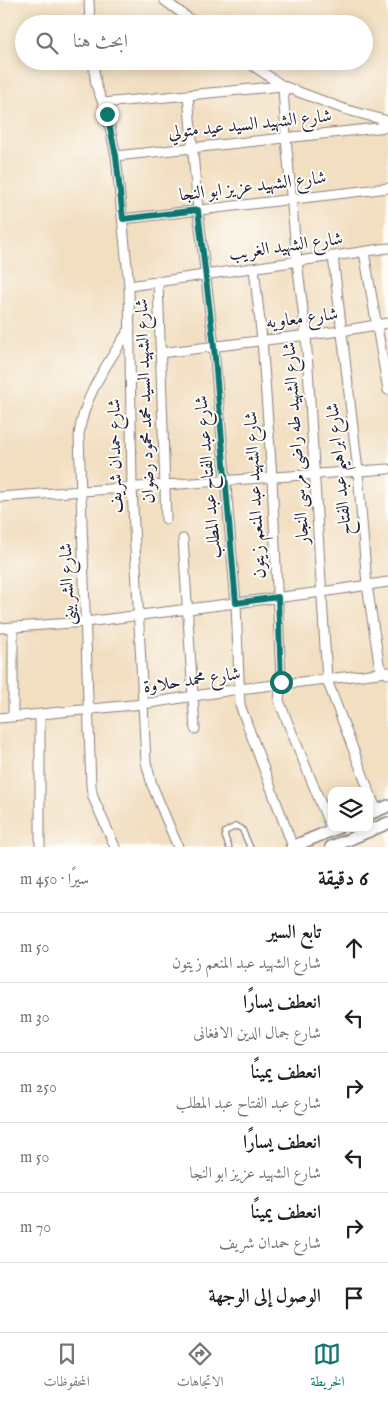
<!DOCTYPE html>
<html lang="ar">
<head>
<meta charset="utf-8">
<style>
  :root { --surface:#fff; --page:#f2f2f2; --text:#202124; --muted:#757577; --line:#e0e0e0; --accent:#0f766e }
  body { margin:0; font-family:"IM FELL English",Amiri,serif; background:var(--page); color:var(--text); direction:rtl }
  .controls { position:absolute; right:15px; bottom:15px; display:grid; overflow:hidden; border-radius:10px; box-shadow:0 2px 12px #0003 }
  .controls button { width:45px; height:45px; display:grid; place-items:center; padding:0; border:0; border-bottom:1px solid var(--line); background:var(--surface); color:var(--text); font:25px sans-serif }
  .stop { position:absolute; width:15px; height:15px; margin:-11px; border:4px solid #0f766e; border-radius:50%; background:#fff }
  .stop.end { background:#0f766e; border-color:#fff; box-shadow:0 1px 5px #0008 }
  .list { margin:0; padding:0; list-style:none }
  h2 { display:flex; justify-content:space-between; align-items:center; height:65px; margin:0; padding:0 20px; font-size:21px }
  h2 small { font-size:16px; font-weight:400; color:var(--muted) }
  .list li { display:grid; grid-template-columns:32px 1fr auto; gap:15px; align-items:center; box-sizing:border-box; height:70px; padding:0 20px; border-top:1px solid var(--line) }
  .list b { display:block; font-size:19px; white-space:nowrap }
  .list p { margin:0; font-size:16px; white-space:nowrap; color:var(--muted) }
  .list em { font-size:16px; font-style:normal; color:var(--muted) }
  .icon { flex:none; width:28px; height:28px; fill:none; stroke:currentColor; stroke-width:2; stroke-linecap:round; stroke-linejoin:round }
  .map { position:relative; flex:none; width:388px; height:847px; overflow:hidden; direction:ltr }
  .search { position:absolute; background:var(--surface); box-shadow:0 2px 12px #0003; left:15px; right:15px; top:15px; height:55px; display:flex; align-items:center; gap:12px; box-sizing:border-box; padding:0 18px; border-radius:28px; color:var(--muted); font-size:19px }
  .sheet { height:485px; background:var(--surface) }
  nav { display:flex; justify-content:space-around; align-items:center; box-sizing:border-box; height:70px; border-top:1px solid var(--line); background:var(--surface); font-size:14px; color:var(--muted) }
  nav a { display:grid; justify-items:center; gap:2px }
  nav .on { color:var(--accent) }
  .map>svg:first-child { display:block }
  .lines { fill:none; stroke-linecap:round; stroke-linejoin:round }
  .service-casing { stroke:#8a807e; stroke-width:7 }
  .minor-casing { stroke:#8a807e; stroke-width:11 }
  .tertiary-casing { stroke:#8a807e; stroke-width:14 }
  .service { stroke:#fff; stroke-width:4.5 }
  .minor { stroke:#fff; stroke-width:9 }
  .tertiary { stroke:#fff; stroke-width:11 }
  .route { stroke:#0f766e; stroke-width:6 }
  .labels { text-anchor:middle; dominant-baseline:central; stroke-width:4; stroke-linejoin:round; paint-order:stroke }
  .street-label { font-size:18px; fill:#22223b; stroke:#fdfcf7 }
</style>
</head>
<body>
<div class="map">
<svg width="388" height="847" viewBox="0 0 388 847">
  <rect width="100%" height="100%" fill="#fdfcf7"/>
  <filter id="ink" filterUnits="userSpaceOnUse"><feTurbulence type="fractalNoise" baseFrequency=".02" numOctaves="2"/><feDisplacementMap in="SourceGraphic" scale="10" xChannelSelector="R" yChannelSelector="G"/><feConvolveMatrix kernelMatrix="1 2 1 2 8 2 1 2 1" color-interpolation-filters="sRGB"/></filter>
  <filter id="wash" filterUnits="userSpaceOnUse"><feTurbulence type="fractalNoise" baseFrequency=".0096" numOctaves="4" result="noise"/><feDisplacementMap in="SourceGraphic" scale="20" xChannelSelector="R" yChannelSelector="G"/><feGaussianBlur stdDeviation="1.12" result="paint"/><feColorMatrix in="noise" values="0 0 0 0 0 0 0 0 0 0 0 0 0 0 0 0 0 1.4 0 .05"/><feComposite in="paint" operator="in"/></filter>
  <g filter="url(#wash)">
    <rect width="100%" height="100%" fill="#f2dec0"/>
  </g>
  <g filter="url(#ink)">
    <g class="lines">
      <!-- service casing -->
      <g class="service-casing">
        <path id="service" d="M229,847l-4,-10v-5l11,-6 6,3 8,18"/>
      </g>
      <!-- minor casing -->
      <g class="minor-casing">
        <path id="minor" d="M89,0l1,24
          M164,0l32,24
          M93,61l3,24 11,29 9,42 13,130 3,202 14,274 6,23 26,62
          M246,61l37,25 61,23 44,12
          M188,95l10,115 16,137 22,256 4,102 53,142
          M103,103l180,-17 3,52 11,123 9,74 21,345 42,111
          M116,156l271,-29
          M123,219l265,-31
          M364,252l24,138
          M333,256l25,215 9,114 12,78 2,6 7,5
          M254,268l8,72 10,137 9,202 -2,22 53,130
          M158,281l8,238
          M129,286l259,-38
          M160,353l181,-22 47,-8
          M0,497l388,-28
          M183,539l12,190
          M0,628l86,-6 236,-30 66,-10
          M13,717v-90
          M0,718l143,-14 96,-15 149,-17
          M369,791l8,20
          M40,847v-132
          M115,847l-22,-50 -2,-11 -12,-351c5,-41 30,-73 51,-107"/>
      </g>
      <!-- tertiary casing -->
      <g class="tertiary-casing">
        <path id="tertiary" d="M369,814l19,-8
          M292,847l45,-19
          M331,847l57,-24"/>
      </g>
      <!-- service -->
      <use href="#service" class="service"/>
      <!-- minor -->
      <use href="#minor" class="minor"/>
      <!-- tertiary -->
      <use href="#tertiary" class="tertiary"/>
    </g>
  </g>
  <g class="lines" filter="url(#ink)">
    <!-- route -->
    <path class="route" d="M107,114l9,42 7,63 75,-9 16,137 22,256 42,-6 3,85"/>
  </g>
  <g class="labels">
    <!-- street labels -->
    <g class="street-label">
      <text transform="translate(250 125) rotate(-6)">شارع الشهيد السيد عيد متولي</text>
      <text transform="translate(253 187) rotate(-7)">شارع الشهيد عزيز ابو النجا</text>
      <text transform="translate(286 247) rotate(-8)">شارع الشهيد الغريب</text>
      <text transform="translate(302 319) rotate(-7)">شارع معاويه</text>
      <text transform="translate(146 401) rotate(-92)">شارع الشهيد السيد محمد محمود رضوان</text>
      <text transform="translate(297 443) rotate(-94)">شارع الشهيد طه راضى مرسى النجار</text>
      <text transform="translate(116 456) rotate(-91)">شارع حمدان شريف</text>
      <text transform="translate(340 469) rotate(-96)">شارع ابراهيم عبد الفتاح</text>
      <text transform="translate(209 477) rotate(-95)">شارع عبد الفتاح عبد المطلب</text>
      <text transform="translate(256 495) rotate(-93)">شارع الشهيد عبد المنعم زيتون</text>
      <text transform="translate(68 584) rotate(-92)">شارع الشربينى</text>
      <text transform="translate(192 681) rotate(-8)">شارع محمد حلاوة</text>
    </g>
  </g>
</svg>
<div class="controls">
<button><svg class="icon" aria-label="layers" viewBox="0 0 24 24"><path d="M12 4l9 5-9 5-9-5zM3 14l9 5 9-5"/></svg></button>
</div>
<div class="stop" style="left:281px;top:682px"></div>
<div class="stop end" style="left:107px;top:114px"></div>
<div class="search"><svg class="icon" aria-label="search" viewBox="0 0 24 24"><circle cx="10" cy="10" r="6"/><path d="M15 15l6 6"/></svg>ابحث هنا</div>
</div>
<section class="sheet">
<h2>6 دقيقة<small>سيرًا · 450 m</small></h2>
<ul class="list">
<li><svg class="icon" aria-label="ahead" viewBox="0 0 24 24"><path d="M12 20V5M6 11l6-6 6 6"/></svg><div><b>تابع السير</b><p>شارع الشهيد عبد المنعم زيتون</p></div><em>50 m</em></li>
<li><svg class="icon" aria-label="left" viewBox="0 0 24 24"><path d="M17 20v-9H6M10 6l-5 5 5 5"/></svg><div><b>انعطف يسارًا</b><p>شارع جمال الدين الافغانى</p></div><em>30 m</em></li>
<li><svg class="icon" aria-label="right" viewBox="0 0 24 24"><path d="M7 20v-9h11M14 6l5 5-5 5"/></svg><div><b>انعطف يمينًا</b><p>شارع عبد الفتاح عبد المطلب</p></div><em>250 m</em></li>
<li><svg class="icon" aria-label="left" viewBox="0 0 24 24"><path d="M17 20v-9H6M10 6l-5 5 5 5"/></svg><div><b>انعطف يسارًا</b><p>شارع الشهيد عزيز ابو النجا</p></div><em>50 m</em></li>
<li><svg class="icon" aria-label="right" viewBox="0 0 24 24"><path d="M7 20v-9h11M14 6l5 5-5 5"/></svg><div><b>انعطف يمينًا</b><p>شارع حمدان شريف</p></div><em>70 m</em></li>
<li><svg class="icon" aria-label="arrive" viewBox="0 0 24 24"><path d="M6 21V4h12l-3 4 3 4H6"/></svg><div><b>الوصول إلى الوجهة</b></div></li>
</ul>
</section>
<nav>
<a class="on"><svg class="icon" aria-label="map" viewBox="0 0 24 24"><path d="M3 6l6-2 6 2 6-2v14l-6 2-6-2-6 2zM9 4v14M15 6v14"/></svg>الخريطة</a>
<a><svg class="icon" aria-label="directions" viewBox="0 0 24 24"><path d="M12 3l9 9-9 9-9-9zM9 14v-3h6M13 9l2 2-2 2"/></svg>الاتجاهات</a>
<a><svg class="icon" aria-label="saved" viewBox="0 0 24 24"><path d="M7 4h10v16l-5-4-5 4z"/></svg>المحفوظات</a>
</nav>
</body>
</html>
